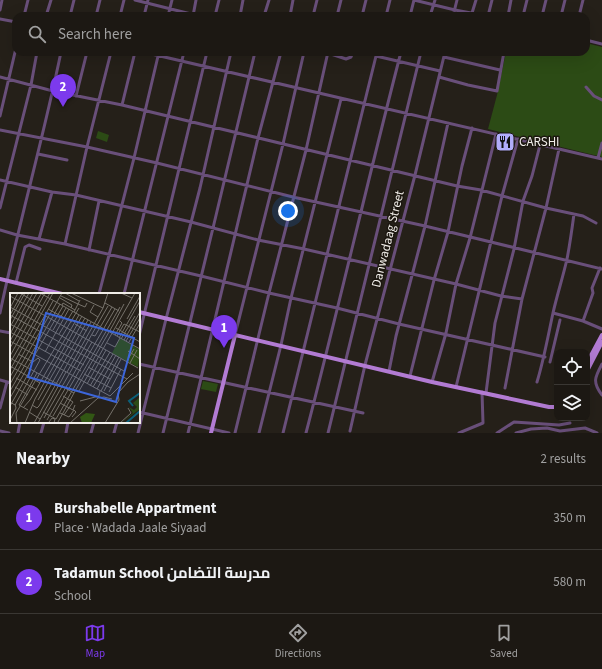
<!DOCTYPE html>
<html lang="en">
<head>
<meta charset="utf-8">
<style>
  :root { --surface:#1c1813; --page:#292521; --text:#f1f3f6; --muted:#a0a0a0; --line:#3a3733; --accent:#7c3aed }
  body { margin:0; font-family:"Source Sans 3",Cairo,sans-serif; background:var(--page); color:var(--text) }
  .controls { position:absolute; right:12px; bottom:12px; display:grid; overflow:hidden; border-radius:8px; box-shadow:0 4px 16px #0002 }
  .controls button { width:36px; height:36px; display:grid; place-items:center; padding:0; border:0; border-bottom:1px solid var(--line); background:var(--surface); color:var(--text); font:20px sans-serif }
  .you { position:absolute; left:288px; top:211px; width:14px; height:14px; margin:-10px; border:3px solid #fff; border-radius:50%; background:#1a73e8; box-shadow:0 0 0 6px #1a73e833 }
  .badge { display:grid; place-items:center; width:26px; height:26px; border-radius:50%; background:var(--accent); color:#fff; font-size:13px; font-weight:700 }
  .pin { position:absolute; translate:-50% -33px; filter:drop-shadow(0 1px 2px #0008) }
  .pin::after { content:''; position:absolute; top:21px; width:14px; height:12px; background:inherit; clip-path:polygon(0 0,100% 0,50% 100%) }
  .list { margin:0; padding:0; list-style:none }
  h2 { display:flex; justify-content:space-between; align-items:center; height:52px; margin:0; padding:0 16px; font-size:17px }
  h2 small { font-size:13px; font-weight:400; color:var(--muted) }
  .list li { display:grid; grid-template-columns:26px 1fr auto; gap:12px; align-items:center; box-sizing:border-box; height:64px; padding:0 16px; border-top:1px solid var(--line) }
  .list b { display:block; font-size:15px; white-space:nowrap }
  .list p { margin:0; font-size:13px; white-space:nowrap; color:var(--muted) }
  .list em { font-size:13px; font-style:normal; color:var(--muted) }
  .icon { flex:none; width:22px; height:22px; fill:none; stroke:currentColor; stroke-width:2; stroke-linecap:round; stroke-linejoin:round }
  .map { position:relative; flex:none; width:602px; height:433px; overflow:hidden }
  .search { position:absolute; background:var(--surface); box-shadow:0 4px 16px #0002; left:12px; right:12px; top:12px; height:44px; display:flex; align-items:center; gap:10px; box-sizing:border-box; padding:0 14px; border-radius:12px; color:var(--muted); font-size:15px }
  .sheet { height:180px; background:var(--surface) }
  nav { display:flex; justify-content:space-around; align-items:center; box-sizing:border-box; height:56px; border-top:1px solid var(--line); background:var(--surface); font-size:11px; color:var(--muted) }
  nav a { display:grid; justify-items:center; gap:2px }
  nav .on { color:var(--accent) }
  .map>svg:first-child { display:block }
  .green { fill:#2c4b15 }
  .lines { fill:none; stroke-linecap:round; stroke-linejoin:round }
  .minor { stroke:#694f7a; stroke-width:3 }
  .major { stroke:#b27bd3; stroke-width:4 }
  .labels { text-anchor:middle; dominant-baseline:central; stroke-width:3; stroke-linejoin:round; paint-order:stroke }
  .poi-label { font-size:13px; fill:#efece7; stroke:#1c1710; text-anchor:start }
  .street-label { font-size:13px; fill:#efece7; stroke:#1c1710 }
  .inset-river { fill:none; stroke:#0b607a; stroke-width:2 }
  .inset-road { fill:none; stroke:#76726b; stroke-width:1 }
  .view { fill:#3c66da; fill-opacity:0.15; stroke:#3c66da; stroke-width:2 }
  .inset-edge { fill:none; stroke:#efece7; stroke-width:2 }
</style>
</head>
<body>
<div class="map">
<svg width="602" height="433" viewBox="0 0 602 433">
  <rect width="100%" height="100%" fill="#252019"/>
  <!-- green -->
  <path class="green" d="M586,43l16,4v110l-114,-28 9,-34 9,-43h80z
    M98,131l11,4 -2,7 -11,-4z
    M203,381l15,3 -2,8 -15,-3z"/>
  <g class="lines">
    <!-- minor -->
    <path class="minor" d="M135,0l64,16
      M0,10l2,-10
      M472,13l4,-13
      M24,16l4,-16
      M46,16l5,-16
      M70,16l4,-16
      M96,16l4,-16
      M120,16l4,-16
      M144,16l4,-16
      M168,16l4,-16
      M193,16l3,-16
      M215,16l4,-16
      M240,16l3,-16
      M264,16l5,-16
      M290,16l3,-16
      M313,16l4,-16
      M337,16l4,-16
      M362,16l4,-16
      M386,16l4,-16
      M410,16l4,-16 41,10 32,6
      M430,16l5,-16
      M453,16l4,-16
      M488,16l4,-16
      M508,16l3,-16
      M523,16l4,-16
      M542,16l4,-16
      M561,16l4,-16
      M579,16l4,-16
      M0,19l16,3
      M586,40l16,4
      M143,52l459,107
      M328,53l18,6 5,-2 2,-5
      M376,56l64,15
      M444,57l56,13
      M0,77l53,14 69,14 335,81 24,4 65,18 37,8 13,7
      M439,77l29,8 29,6 7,-39
      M586,87l8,9 8,4
      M76,96l11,-44
      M122,105l13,-53
      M0,116l16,-68
      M0,130l87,17 70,16 136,34 132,29 177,43
      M38,154l29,6
      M598,158l4,-15
      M0,180l52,12 24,3 115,27 67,18 46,9 152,35 45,12 21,3
      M0,208l31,-123 6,-33
      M0,230l17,5 48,9 136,32 68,17 68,15 62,16 146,33
      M39,239l13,-47
      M65,244l22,-97 24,-95
      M89,250l10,-49
      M16,283l9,-36 4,-2 11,4
      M99,294l35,-136 25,-106
      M124,294l60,-242
      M0,313c18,-87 43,-173 61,-261
      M553,313l30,8 19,8
      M583,321l10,-28 -1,-5 8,-20
      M0,331l11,2
      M235,335l48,-191 21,-92
      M139,336l68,-284
      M550,362l10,-42
      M139,364l224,49
      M602,364c-7,13 -10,18 0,31
      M389,371l7,-35 29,-110 23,-103
      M410,376l24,-96 14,-48 14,-66 10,-38
      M0,380l11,3
      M432,382l14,-49 10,-49 14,-46 26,-104
      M537,382c7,-23 11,-46 16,-69 4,-18 10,-36 14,-54 3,-15 5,-30 7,-45
      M456,387l46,-191 16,-57
      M505,388l17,-89 24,-91 13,-59
      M486,393l9,-70 19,-74 9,-48 9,-25 8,-31
      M0,408l7,-26
      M139,412l90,21
      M0,431l9,2
      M350,431l15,-66 50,-190 30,-123
      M18,433l2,-11
      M41,433l3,-11
      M66,433l2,-11
      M91,433l3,-11
      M114,433l3,-11
      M138,433l28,-114 34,-131 31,-136
      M163,433l50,-205 42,-176
      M188,433l70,-295 23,-86
      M235,433l34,-140 37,-143 22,-98
      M259,433l22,-88 10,-47 50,-199
      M283,433l94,-381
      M306,433c33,-127 62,-254 95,-381
      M328,433l93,-381
      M459,433l24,-10 -1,-31
      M497,433l17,-11 45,3 11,-2
      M516,433l15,-4 16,-1 13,3 25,-3 12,5"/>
    <!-- major -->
    <path class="major" d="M0,279l62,15
      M139,312l293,70 117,25h8
      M587,363l15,-28
      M587,371l15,-29
      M211,433l24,-98"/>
  </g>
  <!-- icons -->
  <defs>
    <g id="restaurant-square" transform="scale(1)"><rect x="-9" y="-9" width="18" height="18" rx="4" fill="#b1adfa" stroke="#1c1710"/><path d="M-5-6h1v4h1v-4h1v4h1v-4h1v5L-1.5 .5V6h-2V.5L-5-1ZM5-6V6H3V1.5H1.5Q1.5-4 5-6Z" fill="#111"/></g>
  </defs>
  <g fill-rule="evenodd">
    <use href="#restaurant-square" x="505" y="142"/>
  </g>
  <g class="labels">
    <!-- poi labels -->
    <g class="poi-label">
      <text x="519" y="142">CARSHI</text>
    </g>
    <!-- street labels -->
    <g class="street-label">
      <text transform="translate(388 239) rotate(-76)">Danwadaag Street</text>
    </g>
  </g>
  <!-- overview -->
  <g transform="translate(10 293)">
    <rect width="130" height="130" fill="#252019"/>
    <path d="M110,45l20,12 -2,17 -26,-14zM130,104v12l-19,14 12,-10 -4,-6 5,3 3,-3 -4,-4z" fill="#2c4b15"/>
    <path d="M76,120l9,1 -4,9h-9l-2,-6z" fill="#325714"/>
    <path class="inset-river" d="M123,113l-4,-5 11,-8M116,130l14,-12"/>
    <path class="inset-road" d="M10,0l22,13M30,0l100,56M55,0l14,8M61,0l32,15M111,0l11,5M0,3l128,72M51,3l17,8 -4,8M50,5l12,7 -1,3M70,7l-2,4 7,3 2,-4M95,10l14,8M52,12l1,-2 12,7M84,12l-4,7 8,5M0,14l114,64M0,15l8,-15M38,16l24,13M0,22l117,64M0,22l12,-21M117,26l13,-23M0,27l15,-27M0,31l74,41M65,31l12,7M103,32l11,-21M0,34l19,-34M106,35l24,14M43,37l13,-22M0,39l71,39M1,39l22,-39M49,41l14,-23M82,42l3,1 17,-29M105,42l7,-12 -2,-2M107,43l7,-12 16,8M109,45l21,-37M111,46l14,-23M114,47l16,-28M0,48l27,-48M0,48l100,55 23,-23M116,48l14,-23M119,49l11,-19M97,50l8,4 5,-9M0,55l31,-54M118,58l12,8M35,59l24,-43M8,61l15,8 5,-4M0,63l35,-63M0,65l64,35 39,-68M117,68l7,-12M0,70l40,-70M120,70l7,-13M0,73l30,17M78,74l22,12M0,77l43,-77M57,79l36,-64 5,-15M74,81l27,14M0,84l43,-76M6,85l21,12M0,91l52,-91M77,91l19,-34M80,93l20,-34M5,94l13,8M83,94l20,-33M87,96l19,-34M0,98l50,-87M69,98l56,-98M91,98l18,-34M94,98l17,-32M99,99l12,-23M53,103l10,6 -9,13M0,105l53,-92M28,107l47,-82M70,108l19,-5 1,-5M0,109l5,3 25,-45 -2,-2M50,110l13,7 2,-5M22,112l5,3 2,-2 49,-86M0,113l21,-37M13,115l7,-8 49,-85M18,117l-9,-5 18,-32M19,119l11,7M33,119l13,7 64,-112M50,120l9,4 5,-7 2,2 -4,5M43,123l62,-107M34,125l64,-112M0,127l6,-12 -1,-4M37,127l45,-78M39,129l3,-4 3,1 -1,4M48,129l16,-29M7,130l-1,-10 63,-105M15,130l10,-24 47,-83M24,130l57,-101M28,130l28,-51M60,130l28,-25 6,-1 8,2M95,130l14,-23 -1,-7 10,-11 12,-8M110,130l11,-10 -3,-5"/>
    <path class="view" d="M36,20l88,25 -18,64 -88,-25z"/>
    <rect width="130" height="130" class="inset-edge"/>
  </g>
</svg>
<div class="controls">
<button><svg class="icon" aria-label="locate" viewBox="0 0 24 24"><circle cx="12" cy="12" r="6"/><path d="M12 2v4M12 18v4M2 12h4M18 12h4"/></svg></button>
<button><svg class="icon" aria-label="layers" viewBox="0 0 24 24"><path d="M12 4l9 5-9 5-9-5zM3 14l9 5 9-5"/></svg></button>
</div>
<div class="you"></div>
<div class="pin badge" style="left:224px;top:348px">1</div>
<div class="pin badge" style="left:63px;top:107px">2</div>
<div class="search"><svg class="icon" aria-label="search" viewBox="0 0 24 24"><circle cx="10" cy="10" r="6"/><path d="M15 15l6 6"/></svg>Search here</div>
</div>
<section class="sheet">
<h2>Nearby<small>2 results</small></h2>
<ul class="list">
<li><span class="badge">1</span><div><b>Burshabelle Appartment</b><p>Place · Wadada Jaale Siyaad</p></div><em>350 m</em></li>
<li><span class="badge">2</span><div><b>Tadamun School مدرسة التضامن</b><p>School</p></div><em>580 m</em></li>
</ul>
</section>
<nav>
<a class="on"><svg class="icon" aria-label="map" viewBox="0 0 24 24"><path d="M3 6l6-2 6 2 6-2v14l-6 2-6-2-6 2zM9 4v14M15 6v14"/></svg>Map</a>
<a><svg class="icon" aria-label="directions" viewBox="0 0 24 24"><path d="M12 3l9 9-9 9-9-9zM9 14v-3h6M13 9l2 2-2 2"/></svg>Directions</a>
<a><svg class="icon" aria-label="saved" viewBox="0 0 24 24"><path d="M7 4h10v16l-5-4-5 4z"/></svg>Saved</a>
</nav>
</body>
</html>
